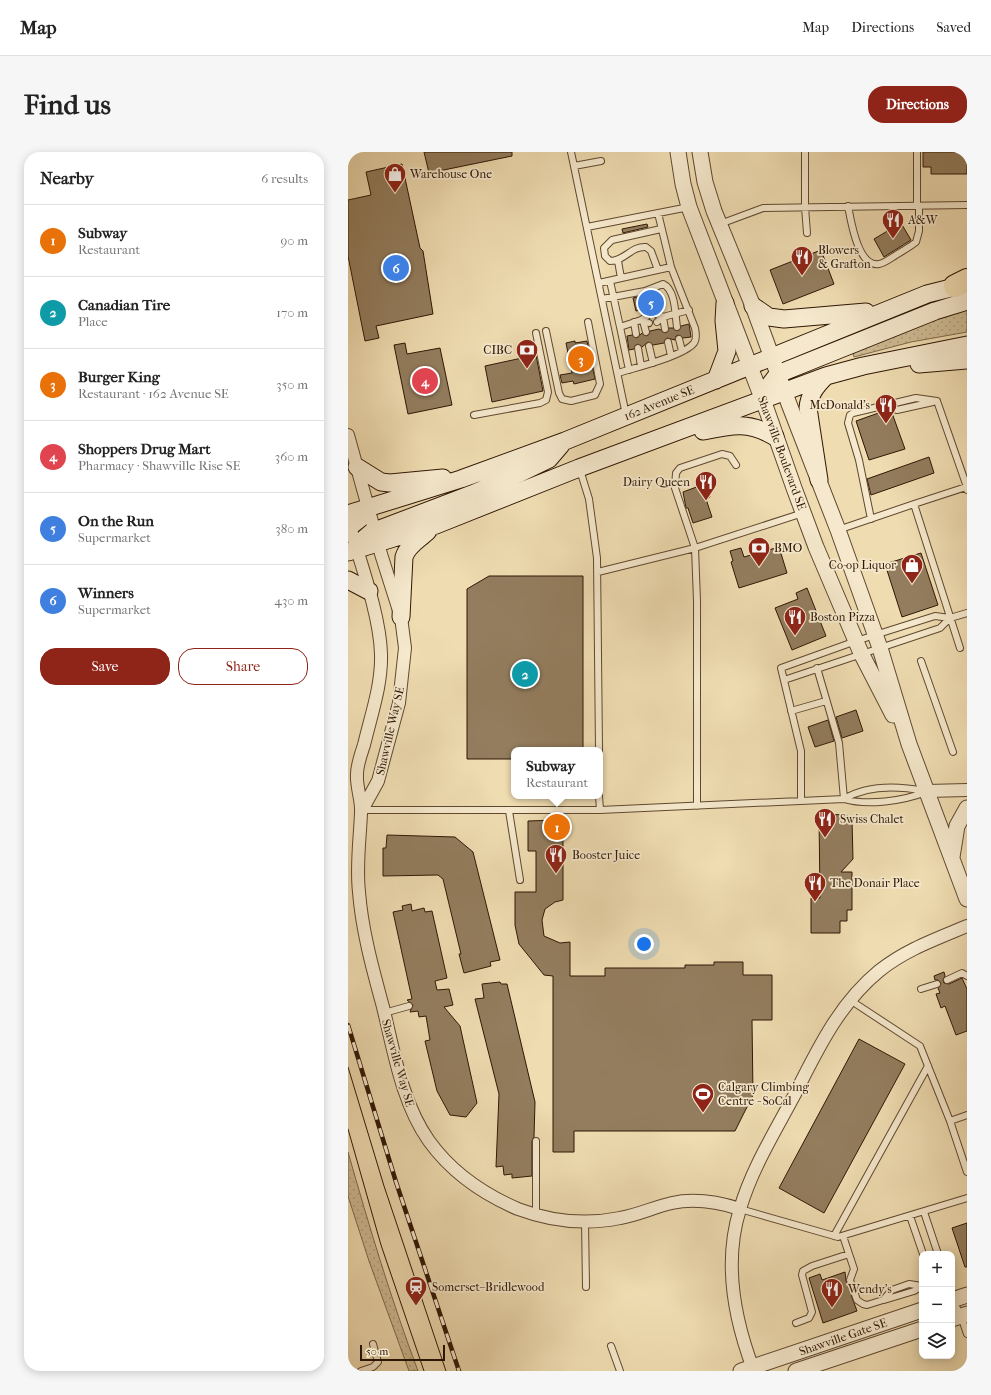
<!DOCTYPE html>
<html lang="en">
<head>
<meta charset="utf-8">
<style>
  :root { --surface:#fff; --page:#f6f6f6; --text:#222; --muted:#767676; --line:#e0e0e0; --accent:#8f2418 }
  body { margin:0; font-family:"IM FELL French Canon",serif; background:var(--page); color:var(--text) }
  .controls { position:absolute; right:12px; bottom:12px; display:grid; overflow:hidden; border-radius:8px; box-shadow:0 2px 10px #0003 }
  .controls button { width:36px; height:36px; display:grid; place-items:center; padding:0; border:0; border-bottom:1px solid var(--line); background:var(--surface); color:var(--text); font:20px sans-serif }
  .scale { position:absolute; left:12px; bottom:10px; width:85px; box-sizing:border-box; padding-left:4px; border:2px solid #2f1705; border-top:0; font-size:11px; line-height:14px; white-space:nowrap; color:#2f1705; -webkit-text-stroke:3px #f5e8cc; paint-order:stroke }
  .you { position:absolute; left:296px; top:792px; width:14px; height:14px; margin:-10px; border:3px solid #fff; border-radius:50%; background:#1a73e8; box-shadow:0 0 0 6px #1a73e833 }
  .badge { display:grid; place-items:center; width:26px; height:26px; border-radius:50%; background:var(--accent); color:#fff; font-size:13px; font-weight:700 }
  .pin { position:absolute; translate:-50% -50%; border:2px solid #fff; box-shadow:0 1px 4px #0006 }
  .popup { position:absolute; left:163px; top:595px; width:92px; height:52px; box-sizing:border-box; display:grid; place-content:center; border-radius:8px; background:var(--surface); filter:drop-shadow(0 1px 3px #0005); font-size:13px; white-space:nowrap; color:var(--muted) }
  .popup b { font-size:15px; color:var(--text) }
  .popup::after { content:''; position:absolute; left:50%; top:100%; margin-left:-8px; border:8px solid transparent; border-top-color:var(--surface) }
  .list { margin:0; padding:0; list-style:none }
  h2 { display:flex; justify-content:space-between; align-items:center; height:52px; margin:0; padding:0 16px; font-size:17px }
  h2 small { font-size:13px; font-weight:400; color:var(--muted) }
  .list li { display:grid; grid-template-columns:26px 1fr auto; gap:12px; align-items:center; box-sizing:border-box; height:72px; padding:0 16px; border-top:1px solid var(--line) }
  .list b { display:block; font-size:15px; white-space:nowrap }
  .list p { margin:0; font-size:13px; white-space:nowrap; color:var(--muted) }
  .list em { font-size:13px; font-style:normal; color:var(--muted) }
  .actions { display:flex; gap:8px; padding:12px 16px }
  .actions a { flex:1; padding:9px 0; border:1px solid var(--accent); border-radius:16px; text-align:center; font-size:14px; color:var(--accent) }
  .actions .main { background:var(--accent); color:#fff }
  .icon { flex:none; width:22px; height:22px; fill:none; stroke:currentColor; stroke-width:2; stroke-linecap:round; stroke-linejoin:round }
  .map { position:relative; flex:none; width:619px; height:1219px; overflow:hidden; border-radius:16px }
  header { display:flex; align-items:center; gap:24px; box-sizing:border-box; height:56px; padding:0 20px; background:var(--surface); border-bottom:1px solid var(--line) }
  header strong { font-size:19px }
  nav { display:flex; gap:22px; margin-inline-start:auto; font-size:14px }
  .intro { display:flex; align-items:center; justify-content:space-between; box-sizing:border-box; height:96px; padding:0 24px }
  h1 { margin:0; font-size:28px }
  .button { padding:10px 18px; border-radius:16px; background:var(--accent); color:#fff; font-size:14px; font-weight:700 }
  main { display:flex; gap:24px; padding:0 24px }
  aside { flex:1; background:var(--surface); border-radius:16px; box-shadow:0 2px 10px #0003 }
  .map>svg:first-child { display:block }
  .grass { fill:url(#grass-dots); stroke:#7e694c }
  .building { fill:#937d5e; stroke:#2f1705 }
  .lines { fill:none; stroke-linecap:round; stroke-linejoin:round }
  .service-casing { stroke:#5f4830; stroke-width:8 }
  .minor-casing { stroke:#5f4830; stroke-width:14 }
  .tertiary-casing { stroke:#5f4830; stroke-width:17 }
  .secondary-casing { stroke:#2f1705; stroke-width:19 }
  .motorway-casing { stroke:#2f1705; stroke-width:24 }
  .service { stroke:#f5e8cc; stroke-width:6 }
  .minor { stroke:#f5e8cc; stroke-width:12 }
  .tertiary { stroke:#f5e8cc; stroke-width:15 }
  .secondary { stroke:#f5e8cc; stroke-width:17 }
  .motorway { stroke:#efdcb1; stroke-width:22 }
  .tram { stroke:#2f1705; stroke-width:1 }
  .rail-casing { stroke:#2f1705; stroke-width:4.5 }
  .rail { stroke:#f5e8cc; stroke-width:3; stroke-dasharray:9; stroke-linecap:butt }
  .labels { text-anchor:middle; dominant-baseline:central; stroke-width:3.5; stroke-linejoin:round; paint-order:stroke }
  .poi-label { font-size:12px; fill:#2f1705; stroke:#f5e8cc; text-anchor:start }
  .street-label { font-size:12px; fill:#2f1705; stroke:#f5e8cc }
</style>
</head>
<body>
<header>
<strong>Map</strong>
<nav><a>Map</a><a>Directions</a><a>Saved</a></nav>
</header>
<div class="intro"><h1>Find us</h1><a class="button">Directions</a></div>
<main>
<aside>
<h2>Nearby<small>6 results</small></h2>
<ul class="list">
<li><span class="badge" style="background:#e8710a">1</span><div><b>Subway</b><p>Restaurant</p></div><em>90 m</em></li>
<li><span class="badge" style="background:#0f9aa8">2</span><div><b>Canadian Tire</b><p>Place</p></div><em>170 m</em></li>
<li><span class="badge" style="background:#e8710a">3</span><div><b>Burger King</b><p>Restaurant · 162 Avenue SE</p></div><em>350 m</em></li>
<li><span class="badge" style="background:#e0444e">4</span><div><b>Shoppers Drug Mart</b><p>Pharmacy · Shawville Rise SE</p></div><em>360 m</em></li>
<li><span class="badge" style="background:#3f7fe0">5</span><div><b>On the Run</b><p>Supermarket</p></div><em>380 m</em></li>
<li><span class="badge" style="background:#3f7fe0">6</span><div><b>Winners</b><p>Supermarket</p></div><em>430 m</em></li>
</ul>
<div class="actions"><a class="main">Save</a><a>Share</a></div>
</aside>
<div class="map">
<svg width="619" height="1219" viewBox="0 0 619 1219">
  <defs>
    <pattern id="grass-dots" width="8" height="8" patternUnits="userSpaceOnUse"><rect width="8" height="8" fill="#cebb94"/><path d="M2 2h.1M6 6h.1" fill="none" stroke="#b1a07e" stroke-width="1.8" stroke-linecap="round"/></pattern>
  </defs>
  <rect width="100%" height="100%" fill="#efdcb1"/>
  <filter id="stains"><feTurbulence type="fractalNoise" baseFrequency=".005" numOctaves="4"/><feColorMatrix values="0 0 0 0 .2 0 0 0 0 .09 0 0 0 0 .02 0 0 0 .5 -.17"/></filter>
  <radialGradient id="worn" r=".72"><stop offset=".6" stop-color="#630" stop-opacity="0"/><stop offset="1" stop-color="#630" stop-opacity=".3"/></radialGradient>
  <!-- grass -->
  <path class="grass" d="M619,156v24l-56,10 -57,15 -2,-6z
    M0,1000c21,74 43,147 70,219h-9l-40,-110 -21,-65z"/>
  <!-- building -->
  <path class="building" d="M76,0h88v4l-83,17z
    M575,0h44v22h-36v-7h-8z
    M54,12l18,84 3,3 10,63 -57,12 3,12 -14,3 -17,-85v-56l23,-5 -5,-23z
    M553,71l10,17 -27,17 -10,-18z
    M299,72l1,3 -25,6 -1,-4z
    M473,98l13,34 -51,20 -13,-34z
    M311,139l3,14 -26,6 -3,-13z
    M341,172l2,13 -8,1 -5,-3 -2,1 -1,4 -8,-2 -3,5 -11,2 -5,-3 -6,5 -5,-3 -3,5 -5,1 -2,-14 5,-1 5,3 5,-5 5,3 3,-5 9,-2 7,4 3,-5h4l5,3 3,-5z
    M227,189v2l12,-2 8,38 -21,5 -1,-3 -11,2 -2,-8 12,-2 -6,-30z
    M57,191l2,11 33,-6 12,57 -44,9 -14,-69z
    M188,203l7,36 -51,11 -7,-36z
    M539,258l5,3 13,36 -36,11 -13,-39z
    M581,305l5,16 -63,22 -4,-16z
    M354,333l2,5 3,-1 3,8 -4,2 6,18 -19,6 -5,-15h-2l-3,-16z
    M431,395l8,26 -48,15 -8,-26 2,-1 -3,-10 11,-3 3,9z
    M573,401l17,52 -36,12 -17,-53z
    M141,424h94v174h-69v9h-47v-170z
    M459,436l19,48 -34,14 -17,-42 23,-9 -2,-6z
    M508,558l7,21 -21,7 -6,-21z
    M480,568l6,21 -19,6 -7,-20z
    M471,662l28,1 5,5 1,39 -12,13h11v38h-5v11h-7v12h-29v-35h9z
    M210,668l5,5v75l-8,2 -10,7 -3,11 2,16 16,7 10,-1v34h35v-8h80v-3h29v-3h29v13h29v45h-20l1,75 -18,36h-161v21h-21v-176l-9,-1 -25,-31 -4,-19v-33h21v-41h-8v-30z
    M39,683l68,2 18,15 27,108 -10,2 1,4 -27,7 -5,-19h2l-18,-75 -5,-4 -55,1v-28h3z
    M63,752l1,7 12,-3 1,4 7,-1 15,67 -12,3 2,9 12,-1 4,16 -9,2 16,19 17,77 -11,14 -16,-2 -13,-24 -12,-50 5,-1 -4,-24 -7,1 -1,-6 -8,1 3,-7 -6,-5 5,-1 -19,-87 10,-2 -1,-4z
    M596,820l1,4 -2,4 1,3 5,1 13,-6 5,11v42l-11,4 -11,-29 -4,2 -5,-14 4,-1 -2,-5 3,-5 -3,-3h-3l-1,-4z
    M152,830l1,2h6l28,118 -1,35 -2,4v35l-20,2v-4l-8,1 -1,-9 -7,1 3,-73 -24,-95 9,-1 -2,-14z
    M511,887l46,25 -81,149 -45,-25z
    M619,1071v44h-2l-13,-39z
    M497,1120l1,9 11,30 -34,12 -14,-45 11,-4 2,6z"/>
  <g class="lines">
    <!-- service casing -->
    <g class="service-casing">
      <path id="service" d="M223,0l55,263
        M457,0v55l2,26
        M226,14l27,-5
        M500,54c3,15 10,62 31,58 6,-1 12,-6 17,-9 6,-4 14,-8 20,-13l3,-11v-25
        M569,54v-54
        M372,72l43,-16 204,-3
        M239,75l102,-20
        M270,109l3,17
        M310,118l-7,-19 -5,-4c-15,-1 -21,14 -36,14l-5,-5 -1,-8 8,-8 49,-11
        M262,129l10,46 21,-7
        M251,131l72,-16
        M254,147l43,-8 18,-7c13,6 12,31 14,43
        M308,162l7,3 26,-7
        M299,164l-6,4 8,3
        M295,169l3,11
        M286,170l2,12
        M309,170l6,-5 2,12
        M272,175l9,43
        M198,179l13,62 3,6 9,2 24,-6 5,-11 -12,-62
        M331,187l3,12
        M320,190l3,14
        M301,194l4,17
        M290,196l3,18
        M270,221c16,-5 66,-17 76,-30 3,-4 2,-10 1,-15l-24,-61 -13,-54
        M589,249l30,86
        M538,253l11,5 36,-8
        M126,263l66,-12 6,-3 2,-8 -12,-59
        M232,318l9,29 8,59 2,192
        M566,352l52,-17 1,3
        M523,367l-12,-59 -11,-37 2,-8 3,-2 63,-15 21,3
        M490,378l76,-26 46,144
        M250,420l97,-24 -20,-60 1,-15 4,-5 42,-14 8,2 6,9
        M573,509l32,91
        M469,516l22,75 5,56
        M436,528l156,-52 10,-10 17,-5
        M443,559l35,-10
        M251,644l1,14
        M496,647c23,-14 55,-13 81,-8
        M453,648v-49l-20,-83 75,-27 79,-25 15,2
        M349,654v-205l-2,-53 108,-35
        M14,658h238l244,-11c23,7 59,2 82,-7
        M161,659l11,69
        M599,828l15,-7 5,3
        M573,837l16,-5
        M502,848l70,46 30,75 17,-6
        M36,861l25,-7
        M602,969l17,51
        M188,989v74
        M392,1057l98,28 129,-39
        M576,1060l14,42
        M562,1064l13,38
        M237,1069l1,66
        M486,1084l94,-170
        M495,1084l11,33 -4,11 7,20 6,4 4,1 16,-5 9,-10 17,-6 13,2
        M536,1148l30,-9 8,-5
        M605,1149l8,15 6,18
        M448,1171l13,-5 3,-6 -10,-37 1,-4 9,-5 37,-12
        M263,1194l9,25
        M13,1219l12,-4 5,-5 -5,-18"/>
    </g>
    <!-- minor casing -->
    <g class="minor-casing">
      <path id="minor" d="M0,283l33,119 20,63 4,31 -6,55 -21,78 -16,29
        M0,368c11,39 32,94 33,134 1,31 -10,61 -17,91 -3,9 -7,20 -7,29 -1,13 5,26 4,39 -1,26 -5,52 -2,79 3,39 14,78 24,115 11,45 19,96 46,134 23,32 54,53 89,68 32,12 68,16 102,9 18,-3 34,-11 52,-15 23,-5 46,-1 68,6
        M579,639l40,-1
        M406,1219c-20,-52 -31,-108 -14,-162 12,-41 36,-79 56,-117 22,-44 44,-89 83,-121 26,-21 57,-32 88,-45"/>
    </g>
    <!-- tertiary casing -->
    <g class="tertiary-casing">
      <path id="tertiary" d="M330,0l5,32 6,23 78,204 27,77 22,59 45,106 32,62
        M352,0l5,30 9,29 39,95 36,98 49,126 42,118 29,96 58,155
        M604,705l5,-31 10,-18
        M604,1148l15,-5
        M604,1167l15,-5
        M393,1219l181,-61
        M448,1219l126,-42"/>
    </g>
    <!-- secondary casing -->
    <g class="secondary-casing">
      <path id="secondary" d="M405,154l16,11 15,2 82,-7
        M571,212l48,-4
        M368,228l11,-29 -3,-30 1,-18
        M415,248l2,-9 13,-17 157,-63 32,-10
        M355,279c29,-6 46,-10 72,6
        M9,315l24,15 9,1 53,-5
        M471,328l-11,-72c1,-13 8,-22 17,-31
        M0,362l113,-35 104,-38 362,-147 40,-10
        M0,376l14,-11 6,-9
        M9,398l8,-12 7,-6 100,-38 46,-20 31,-15 12,-14
        M0,400l88,-27 143,-57 247,-92 37,-10 104,-21
        M0,428l21,11
        M53,465l3,-60c4,-12 15,-17 24,-26"/>
    </g>
    <!-- motorway casing -->
    <g class="motorway-casing">
      <path id="motorway" d="M607,134l12,-6"/>
    </g>
    <!-- service -->
    <use href="#service" class="service"/>
    <!-- minor -->
    <use href="#minor" class="minor"/>
    <!-- tertiary -->
    <use href="#tertiary" class="tertiary"/>
    <!-- secondary -->
    <use href="#secondary" class="secondary"/>
    <!-- motorway -->
    <use href="#motorway" class="motorway"/>
    <!-- tram -->
    <path class="tram" d="M0,915l36,119 62,185
      M0,977l33,116 43,126"/>
    <!-- rail casing -->
    <g class="rail-casing">
      <path id="rail" d="M0,873l48,157 63,189"/>
    </g>
    <!-- rail -->
    <use href="#rail" class="rail"/>
  </g>
  <!-- icons -->
  <defs>
    <g id="shop-pin" transform="scale(1.15)"><path d="M0 17L-7.5 6A9.5 9.5 0 1 1 7.5 6Z" fill="#8f2418" stroke="#f5e8cc"/><path d="M-5-2.5h2.3a2.7 3.5 0 0 1 5.4 0H5L5.5 6h-11ZM-1.5-2.5h3a1.5 2.3 0 0 0-3 0Z" fill="#fff"/></g>
    <g id="restaurant-pin" transform="scale(1.15)"><path d="M0 17L-7.5 6A9.5 9.5 0 1 1 7.5 6Z" fill="#8f2418" stroke="#f5e8cc"/><path d="M-5-6h1v4h1v-4h1v4h1v-4h1v5L-1.5 .5V6h-2V.5L-5-1ZM5-6V6H3V1.5H1.5Q1.5-4 5-6Z" fill="#fff"/></g>
    <g id="bank-pin" transform="scale(1.15)"><path d="M0 17L-7.5 6A9.5 9.5 0 1 1 7.5 6Z" fill="#8f2418" stroke="#f5e8cc"/><path d="M-6-4H6V4H-6ZM0-2.3a2.3 2.3 0 1 0 0 4.6a2.3 2.3 0 1 0 0-4.6Z" fill="#fff"/></g>
    <g id="stadium-pin" transform="scale(1.15)"><path d="M0 17L-7.5 6A9.5 9.5 0 1 1 7.5 6Z" fill="#8f2418" stroke="#f5e8cc"/><path d="M0-5a6.5 5 0 1 0 0 10a6.5 5 0 1 0 0-10ZM-3.5-1.8h7v3.6h-7Z" fill="#fff"/></g>
    <g id="station-pin" transform="scale(1.15)"><path d="M0 17L-7.5 6A9.5 9.5 0 1 1 7.5 6Z" fill="#8f2418" stroke="#f5e8cc"/><path d="M-3-6H3Q5-6 5-4V2Q5 4 3 4L4.5 6H3L1.5 4h-3L-3 6H-4.5L-3 4Q-5 4-5 2V-4Q-5-6-3-6ZM-3.5-4v3h7v-3ZM-3.5 1v1.5H-2V1ZM2 1v1.5H3.5V1Z" fill="#fff"/></g>
  </defs>
  <g fill-rule="evenodd">
    <use href="#shop-pin" x="47" y="22"/>
    <use href="#restaurant-pin" x="545" y="68"/>
    <use href="#restaurant-pin" x="454" y="105"/>
    <use href="#bank-pin" x="179" y="198"/>
    <use href="#restaurant-pin" x="538" y="253"/>
    <use href="#restaurant-pin" x="358" y="330"/>
    <use href="#bank-pin" x="411" y="396"/>
    <use href="#shop-pin" x="564" y="413"/>
    <use href="#restaurant-pin" x="447" y="465"/>
    <use href="#restaurant-pin" x="477" y="667"/>
    <use href="#restaurant-pin" x="208" y="703"/>
    <use href="#restaurant-pin" x="467" y="731"/>
    <use href="#stadium-pin" x="355" y="942"/>
    <use href="#station-pin" x="68" y="1135"/>
    <use href="#restaurant-pin" x="484" y="1137"/>
  </g>
  <g class="labels">
    <!-- poi labels -->
    <g class="poi-label">
      <text x="62" y="22">Warehouse One</text>
      <text x="560" y="68">A&amp;W</text>
      <text x="470" y="98">Blowers<tspan x="470" dy="14">&amp; Grafton</tspan></text>
      <text x="164" y="198" text-anchor="end">CIBC</text>
      <text x="522" y="253" text-anchor="end">McDonald's</text>
      <text x="342" y="330" text-anchor="end">Dairy Queen</text>
      <text x="426" y="396">BMO</text>
      <text x="548" y="413" text-anchor="end">Co-op Liquor</text>
      <text x="462" y="465">Boston Pizza</text>
      <text x="492" y="667">Swiss Chalet</text>
      <text x="224" y="703">Booster Juice</text>
      <text x="482" y="731">The Donair Place</text>
      <text x="370" y="935">Calgary Climbing<tspan x="370" dy="14">Centre - SoCal</tspan></text>
      <text x="84" y="1135">Somerset–Bridlewood</text>
      <text x="500" y="1137">Wendy's</text>
    </g>
    <!-- street labels -->
    <g class="street-label">
      <text transform="translate(311 251) rotate(-22)">162 Avenue SE</text>
      <text transform="translate(434 301) rotate(70)">Shawville Boulevard SE</text>
      <text transform="translate(42 579) rotate(-77)">Shawville Way SE</text>
      <text transform="translate(50 911) rotate(74)">Shawville Way SE</text>
      <text transform="translate(495 1185) rotate(-19)">Shawville Gate SE</text>
    </g>
  </g>
  <rect width="100%" height="100%" filter="url(#stains)"/>
  <rect width="100%" height="100%" fill="url(#worn)"/>
</svg>
<div class="controls">
<button>+</button>
<button>−</button>
<button><svg class="icon" aria-label="layers" viewBox="0 0 24 24"><path d="M12 4l9 5-9 5-9-5zM3 14l9 5 9-5"/></svg></button>
</div>
<div class="scale">50 m</div>
<div class="you"></div>
<div class="pin badge" style="left:209px;top:675px;background:#e8710a">1</div>
<div class="popup"><b>Subway</b>Restaurant</div>
<div class="pin badge" style="left:177px;top:522px;background:#0f9aa8">2</div>
<div class="pin badge" style="left:233px;top:207px;background:#e8710a">3</div>
<div class="pin badge" style="left:77px;top:229px;background:#e0444e">4</div>
<div class="pin badge" style="left:303px;top:151px;background:#3f7fe0">5</div>
<div class="pin badge" style="left:48px;top:116px;background:#3f7fe0">6</div>
</div>
</main>
</body>
</html>
